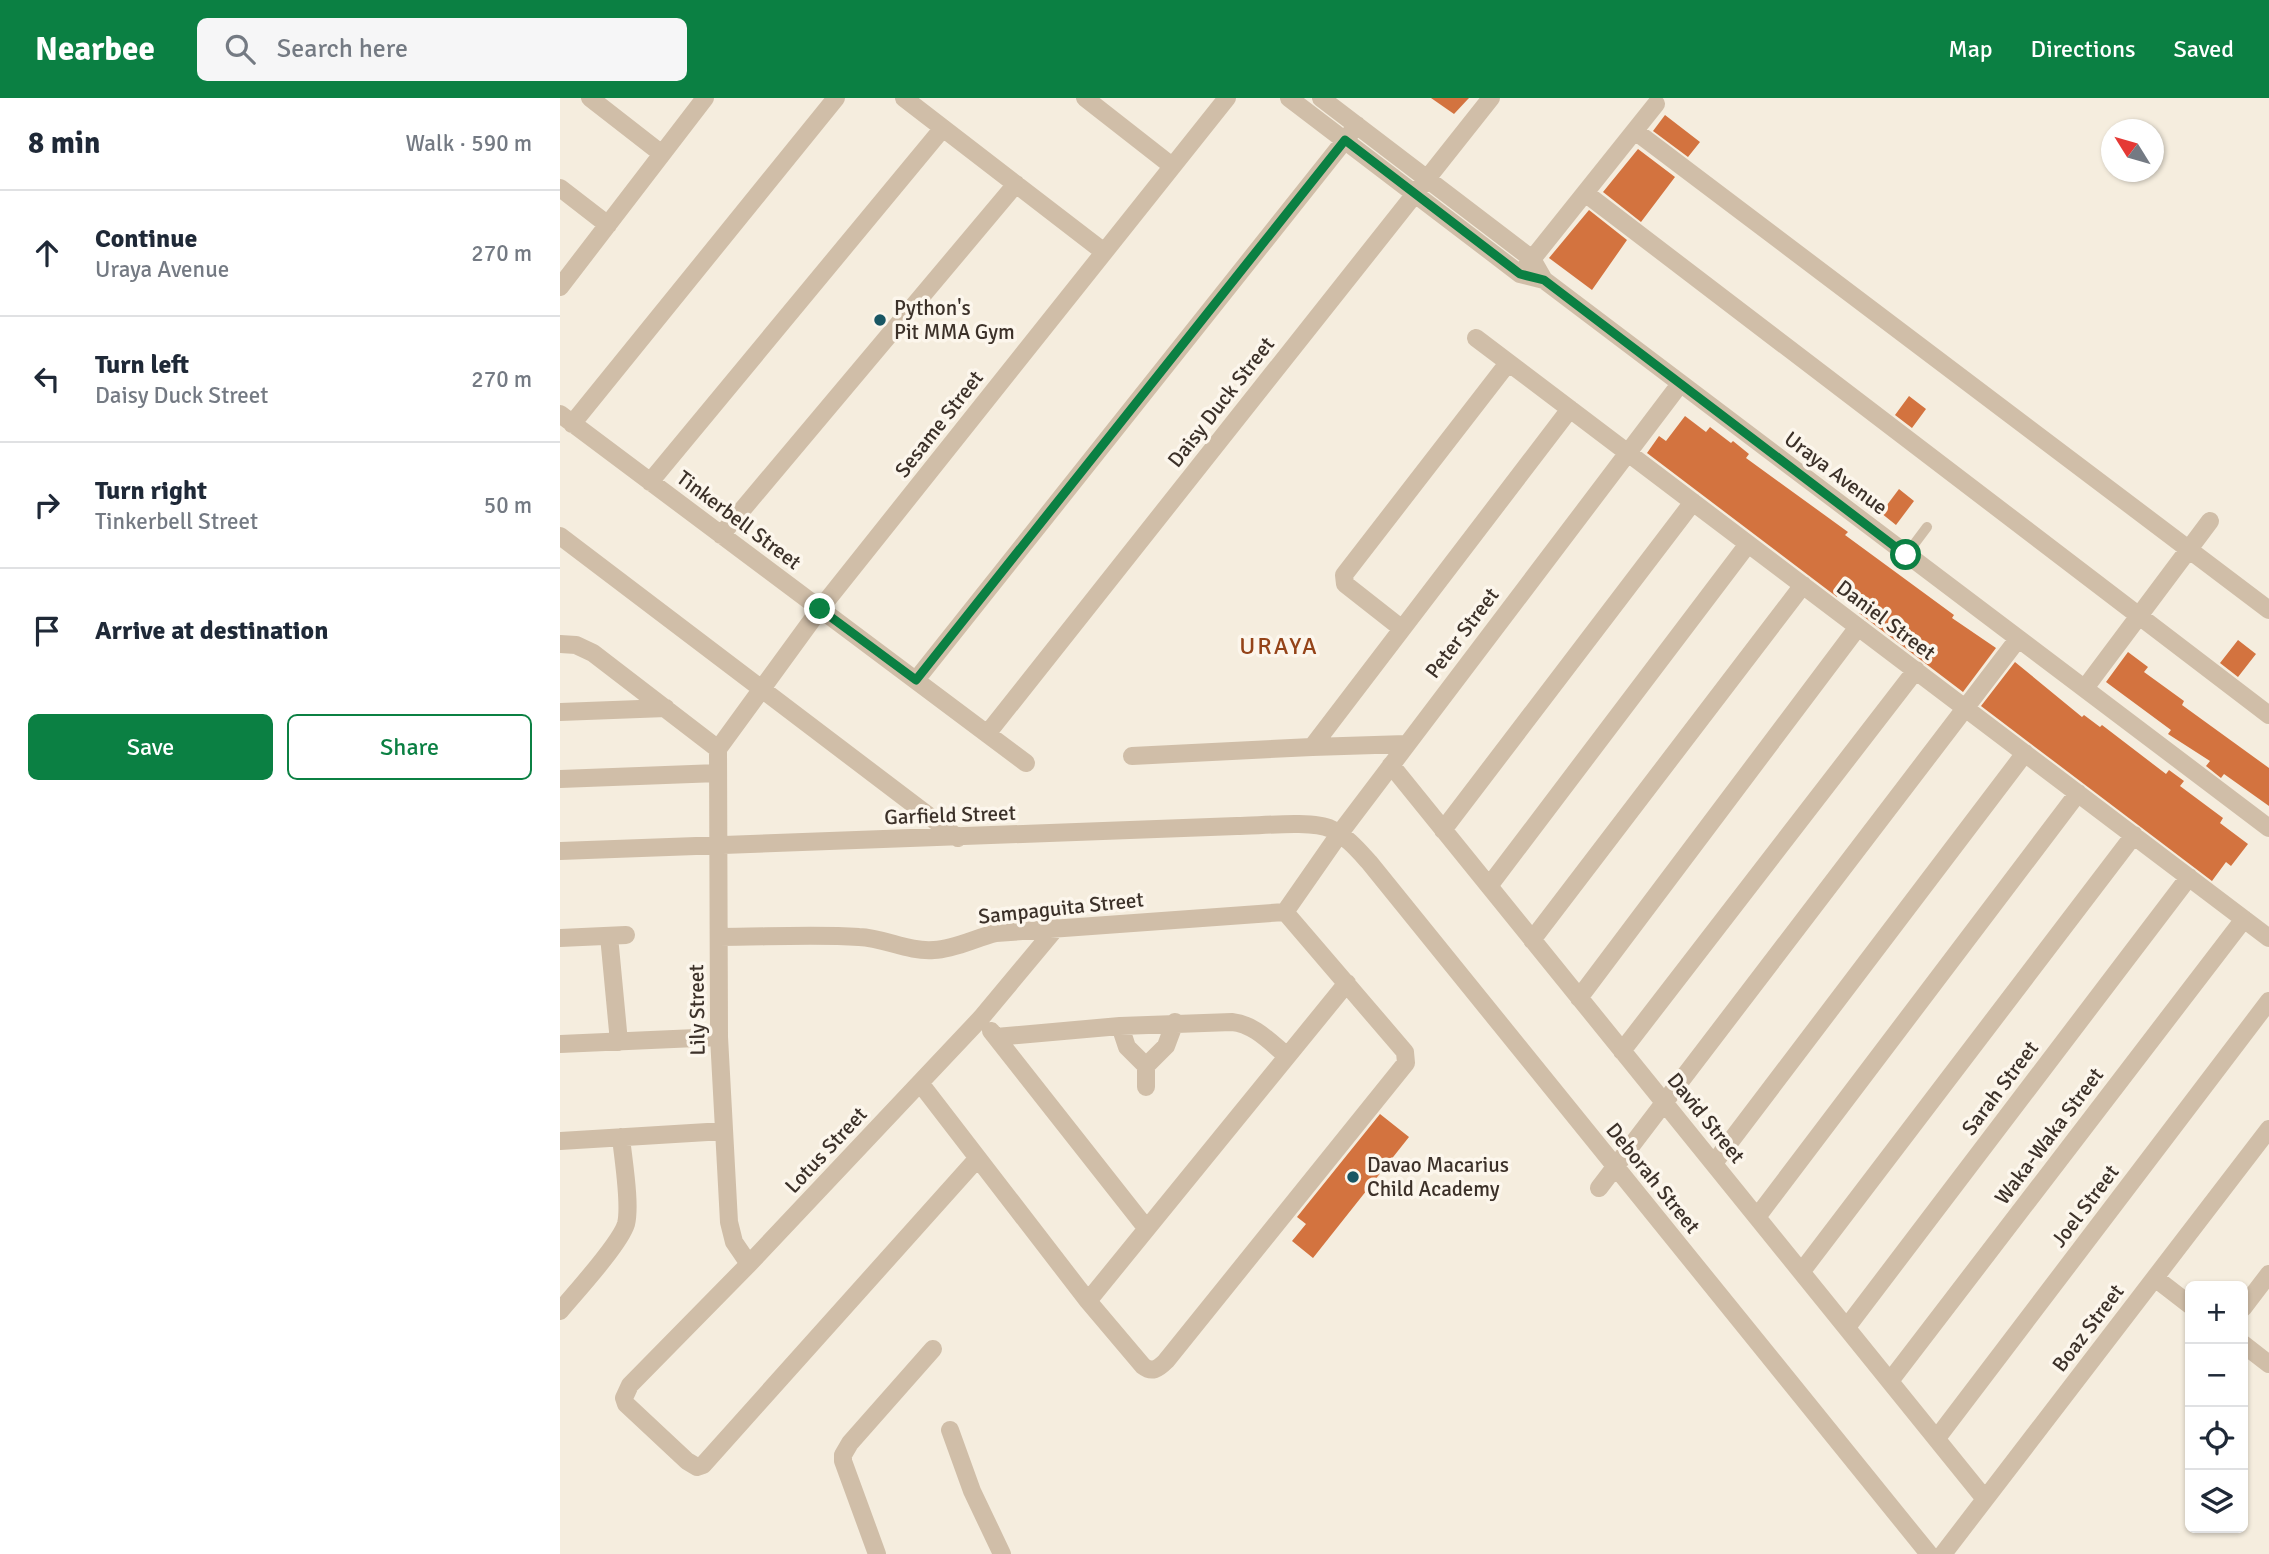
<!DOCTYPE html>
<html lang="en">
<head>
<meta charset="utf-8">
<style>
  :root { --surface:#fff; --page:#f6f6f7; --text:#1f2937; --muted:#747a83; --line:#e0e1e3; --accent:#0b8043 }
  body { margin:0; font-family:Signika,sans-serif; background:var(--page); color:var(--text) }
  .controls { position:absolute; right:21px; bottom:21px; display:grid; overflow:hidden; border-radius:10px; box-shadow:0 2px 5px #0004 }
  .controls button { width:63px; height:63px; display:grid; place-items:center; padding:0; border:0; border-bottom:2px solid var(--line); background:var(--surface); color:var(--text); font:35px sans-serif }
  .compass { position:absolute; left:1541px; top:21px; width:63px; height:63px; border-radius:50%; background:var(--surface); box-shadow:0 2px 5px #0004; rotate:307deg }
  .stop { position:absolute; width:21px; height:21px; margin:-16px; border:5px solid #0b8043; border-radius:50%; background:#fff }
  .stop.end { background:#0b8043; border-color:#fff; box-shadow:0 2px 7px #0008 }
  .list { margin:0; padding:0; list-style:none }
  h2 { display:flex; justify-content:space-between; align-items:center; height:91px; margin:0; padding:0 28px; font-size:30px }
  h2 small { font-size:23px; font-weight:400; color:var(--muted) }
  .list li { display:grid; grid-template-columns:46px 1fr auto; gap:21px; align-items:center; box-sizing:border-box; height:126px; padding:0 28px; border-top:2px solid var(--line) }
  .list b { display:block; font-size:26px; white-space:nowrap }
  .list p { margin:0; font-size:23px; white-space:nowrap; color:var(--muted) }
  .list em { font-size:23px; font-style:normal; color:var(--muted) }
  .actions { display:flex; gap:14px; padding:21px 28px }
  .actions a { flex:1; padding:16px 0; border:2px solid var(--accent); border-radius:10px; text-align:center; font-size:24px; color:var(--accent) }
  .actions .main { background:var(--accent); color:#fff }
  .icon { flex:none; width:38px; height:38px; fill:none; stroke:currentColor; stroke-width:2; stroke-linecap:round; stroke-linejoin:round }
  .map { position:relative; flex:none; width:1709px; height:1456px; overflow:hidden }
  header { display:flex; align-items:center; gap:42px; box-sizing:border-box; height:98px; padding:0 35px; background:var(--accent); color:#fff }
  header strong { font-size:33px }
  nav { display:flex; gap:38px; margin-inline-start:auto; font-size:24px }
  .search { width:490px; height:63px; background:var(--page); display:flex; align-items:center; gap:18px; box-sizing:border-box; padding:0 24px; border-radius:10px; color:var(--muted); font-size:26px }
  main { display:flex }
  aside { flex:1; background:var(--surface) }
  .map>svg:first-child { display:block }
  .building { fill:#d3733f }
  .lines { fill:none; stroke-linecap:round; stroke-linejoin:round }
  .service { stroke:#d0bea8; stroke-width:10 }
  .minor { stroke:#d0bea8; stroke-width:18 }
  .route { stroke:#0b8043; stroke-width:9 }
  .poi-dot { fill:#195663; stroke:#fcf6ec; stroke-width:2.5 }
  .labels { text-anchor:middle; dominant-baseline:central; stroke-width:7; stroke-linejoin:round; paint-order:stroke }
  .poi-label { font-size:21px; fill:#3c3129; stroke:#fcf6ec; text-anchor:start }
  .street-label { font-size:21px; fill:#3c3129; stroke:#fcf6ec }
  .quarter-label { font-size:24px; letter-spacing:2px; fill:#944318; stroke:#fcf6ec }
</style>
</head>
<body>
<header>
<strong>Nearbee</strong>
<div class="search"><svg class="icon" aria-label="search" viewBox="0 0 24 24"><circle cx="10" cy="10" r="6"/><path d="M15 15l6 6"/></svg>Search here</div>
<nav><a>Map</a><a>Directions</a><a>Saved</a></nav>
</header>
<main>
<aside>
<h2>8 min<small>Walk · 590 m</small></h2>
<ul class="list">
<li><svg class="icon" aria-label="ahead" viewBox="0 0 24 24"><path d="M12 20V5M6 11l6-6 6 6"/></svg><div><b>Continue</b><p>Uraya Avenue</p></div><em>270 m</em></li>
<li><svg class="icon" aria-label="left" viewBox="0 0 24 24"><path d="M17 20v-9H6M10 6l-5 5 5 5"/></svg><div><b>Turn left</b><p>Daisy Duck Street</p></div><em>270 m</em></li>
<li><svg class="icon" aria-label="right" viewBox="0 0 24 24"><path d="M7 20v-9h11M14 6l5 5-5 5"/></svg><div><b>Turn right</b><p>Tinkerbell Street</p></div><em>50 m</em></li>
<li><svg class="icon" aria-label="arrive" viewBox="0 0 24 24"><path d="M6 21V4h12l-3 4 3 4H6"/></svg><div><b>Arrive at destination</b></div></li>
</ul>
<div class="actions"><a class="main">Save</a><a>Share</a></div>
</aside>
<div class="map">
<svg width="1709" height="1456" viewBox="0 0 1709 1456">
  <rect width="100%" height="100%" fill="#f5edde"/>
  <!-- building -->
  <path class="building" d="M871,0h38l-15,16z
    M1105,17l35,27 -12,15 -35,-26z
    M1078,51l37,28 -34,45 -38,-30z
    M1029,112l38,30 -35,50 -43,-32z
    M1349,298l17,13 -14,19 -17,-13z
    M1125,318l21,16 4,-5 21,16 2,-2 16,13 -3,4 102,74 -3,3 109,80 -2,3 44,30 -33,44 -104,-79 1,-2 -22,-16 -1,2 -190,-144 12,-17 7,5z
    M1339,391l15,12 -18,24 -15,-12z
    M1678,542l18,14 -18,23 -18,-14z
    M1568,554l20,15 -4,5 40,29 -2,4 87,63v38l-45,-32 -3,4 -15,-12 4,-5 -42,-27 3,-4 -65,-48z
    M1455,564l67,55 2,-2 16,12 2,-2 64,49 3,-4 15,11 -4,5 43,32 -3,5 28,21 -17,22 -5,-4 -14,19 -231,-175z
    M820,1016l29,23 -96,121 -21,-17 14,-17 -9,-7z"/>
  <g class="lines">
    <!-- service -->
    <path class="service" d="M1346,457l21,-28"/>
    <!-- minor -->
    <path class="minor" d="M30,0l72,56
      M344,0l200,154
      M525,0l87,68
      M729,0l231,176 24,6 725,548
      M761,0l211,161 12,21
      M1075,33l634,479
      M0,90l48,37
      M1025,95l684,522
      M965,170l131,-164
      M0,189l145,-189
      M916,240l793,600
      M0,316l466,349
      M12,326l264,-326
      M90,384l293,-354
      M161,437l295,-351
      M0,438l398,302
      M841,530l-56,-44 -1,-9 164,-212
      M0,546l16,1 17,8 125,96
      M356,582l441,-555
      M1525,590l125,-167
      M0,614l106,-4
      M427,636l504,-636
      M752,649l258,-338
      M158,651l102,-140 407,-511
      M158,651l1,288 10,185 5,20 15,22
      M572,658l180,-9 94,-3
      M831,667l594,734
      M0,681l158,-6
      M883,732l250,-328
      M0,753l677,-25c22,0 76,-6 94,3 15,7 27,21 38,33l560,692
      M929,788l259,-342
      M725,814l55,-79 340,-449
      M49,838l10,106
      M159,839c46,0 94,-3 140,0 26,1 49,15 75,13 21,-1 41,-12 62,-17l289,-21
      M0,840l66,-3
      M972,842l271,-355
      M1019,900l279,-371
      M560,928l7,21 19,19 20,-20 9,-24
      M431,933l156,198
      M436,939l124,-11 112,-4c22,2 38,20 55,34
      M0,946l159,-7
      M1062,953l294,-381
      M360,985l168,218 55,65c9,7 15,3 23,-5l240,-298 -1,-11 -120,-140
      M586,989v-21
      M0,1043l164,-10
      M417,1061l-274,306 -6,2 -10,-6 -61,-57 -2,-6 6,-13 119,-121 232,-246 75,-90
      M1154,1065l311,-410
      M1039,1090l419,-549
      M1197,1119l321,-424
      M1242,1173l332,-436
      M1595,1180l35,27
      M528,1203l259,-318
      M1683,1210l26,-34
      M0,1213c15,-18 60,-67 66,-87 5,-20 -3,-65 -5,-87
      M1287,1229l342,-450
      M1683,1246l26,20
      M1330,1283l354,-462
      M390,1332l22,61 30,63
      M1377,1340l332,-437
      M317,1456l-34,-93v-6l7,-12 83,-94
      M1383,1456l326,-425"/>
  </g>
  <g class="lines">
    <!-- route -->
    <path class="route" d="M260,511l96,71 429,-540 175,134 24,6 362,275"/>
  </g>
  <!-- markers -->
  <g class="poi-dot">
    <circle cx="320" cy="222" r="7"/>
    <circle cx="793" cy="1079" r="7"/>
  </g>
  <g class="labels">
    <!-- poi labels -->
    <g class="poi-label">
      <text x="334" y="210">Python's<tspan x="334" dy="24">Pit MMA Gym</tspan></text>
      <text x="807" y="1067">Davao Macarius<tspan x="807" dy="24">Child Academy</tspan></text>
    </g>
    <!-- street labels -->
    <g class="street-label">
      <text transform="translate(661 304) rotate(-52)">Daisy Duck Street</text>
      <text transform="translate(379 326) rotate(-52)">Sesame Street</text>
      <text transform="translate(1276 375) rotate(37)">Uraya Avenue</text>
      <text transform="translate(179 422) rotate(37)">Tinkerbell Street</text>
      <text transform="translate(1326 522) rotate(37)">Daniel Street</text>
      <text transform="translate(902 535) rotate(-53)">Peter Street</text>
      <text transform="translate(390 717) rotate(-2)">Garfield Street</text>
      <text transform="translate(501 810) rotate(-6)">Sampaguita Street</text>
      <text transform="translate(137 912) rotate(-91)">Lily Street</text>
      <text transform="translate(1440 990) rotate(-53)">Sarah Street</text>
      <text transform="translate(1146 1020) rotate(51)">David Street</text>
      <text transform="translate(1489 1038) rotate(-53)">Waka-Waka Street</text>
      <text transform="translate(266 1052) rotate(-47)">Lotus Street</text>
      <text transform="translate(1093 1080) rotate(51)">Deborah Street</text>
      <text transform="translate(1525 1108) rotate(-53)">Joel Street</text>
      <text transform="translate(1528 1230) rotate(-53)">Boaz Street</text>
    </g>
    <!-- quarter labels -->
    <g class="quarter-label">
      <text x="719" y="548">URAYA</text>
    </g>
  </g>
</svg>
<div class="controls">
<button>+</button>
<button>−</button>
<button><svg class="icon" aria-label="locate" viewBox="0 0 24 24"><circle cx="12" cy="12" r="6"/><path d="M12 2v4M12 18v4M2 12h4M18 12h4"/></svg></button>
<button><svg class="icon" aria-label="layers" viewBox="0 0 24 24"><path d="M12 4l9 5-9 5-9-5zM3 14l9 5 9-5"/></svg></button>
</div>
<svg class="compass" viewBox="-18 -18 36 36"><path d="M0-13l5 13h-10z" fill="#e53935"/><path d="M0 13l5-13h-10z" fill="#747a83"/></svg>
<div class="stop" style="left:1346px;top:457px"></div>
<div class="stop end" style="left:260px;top:511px"></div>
</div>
</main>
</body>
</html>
